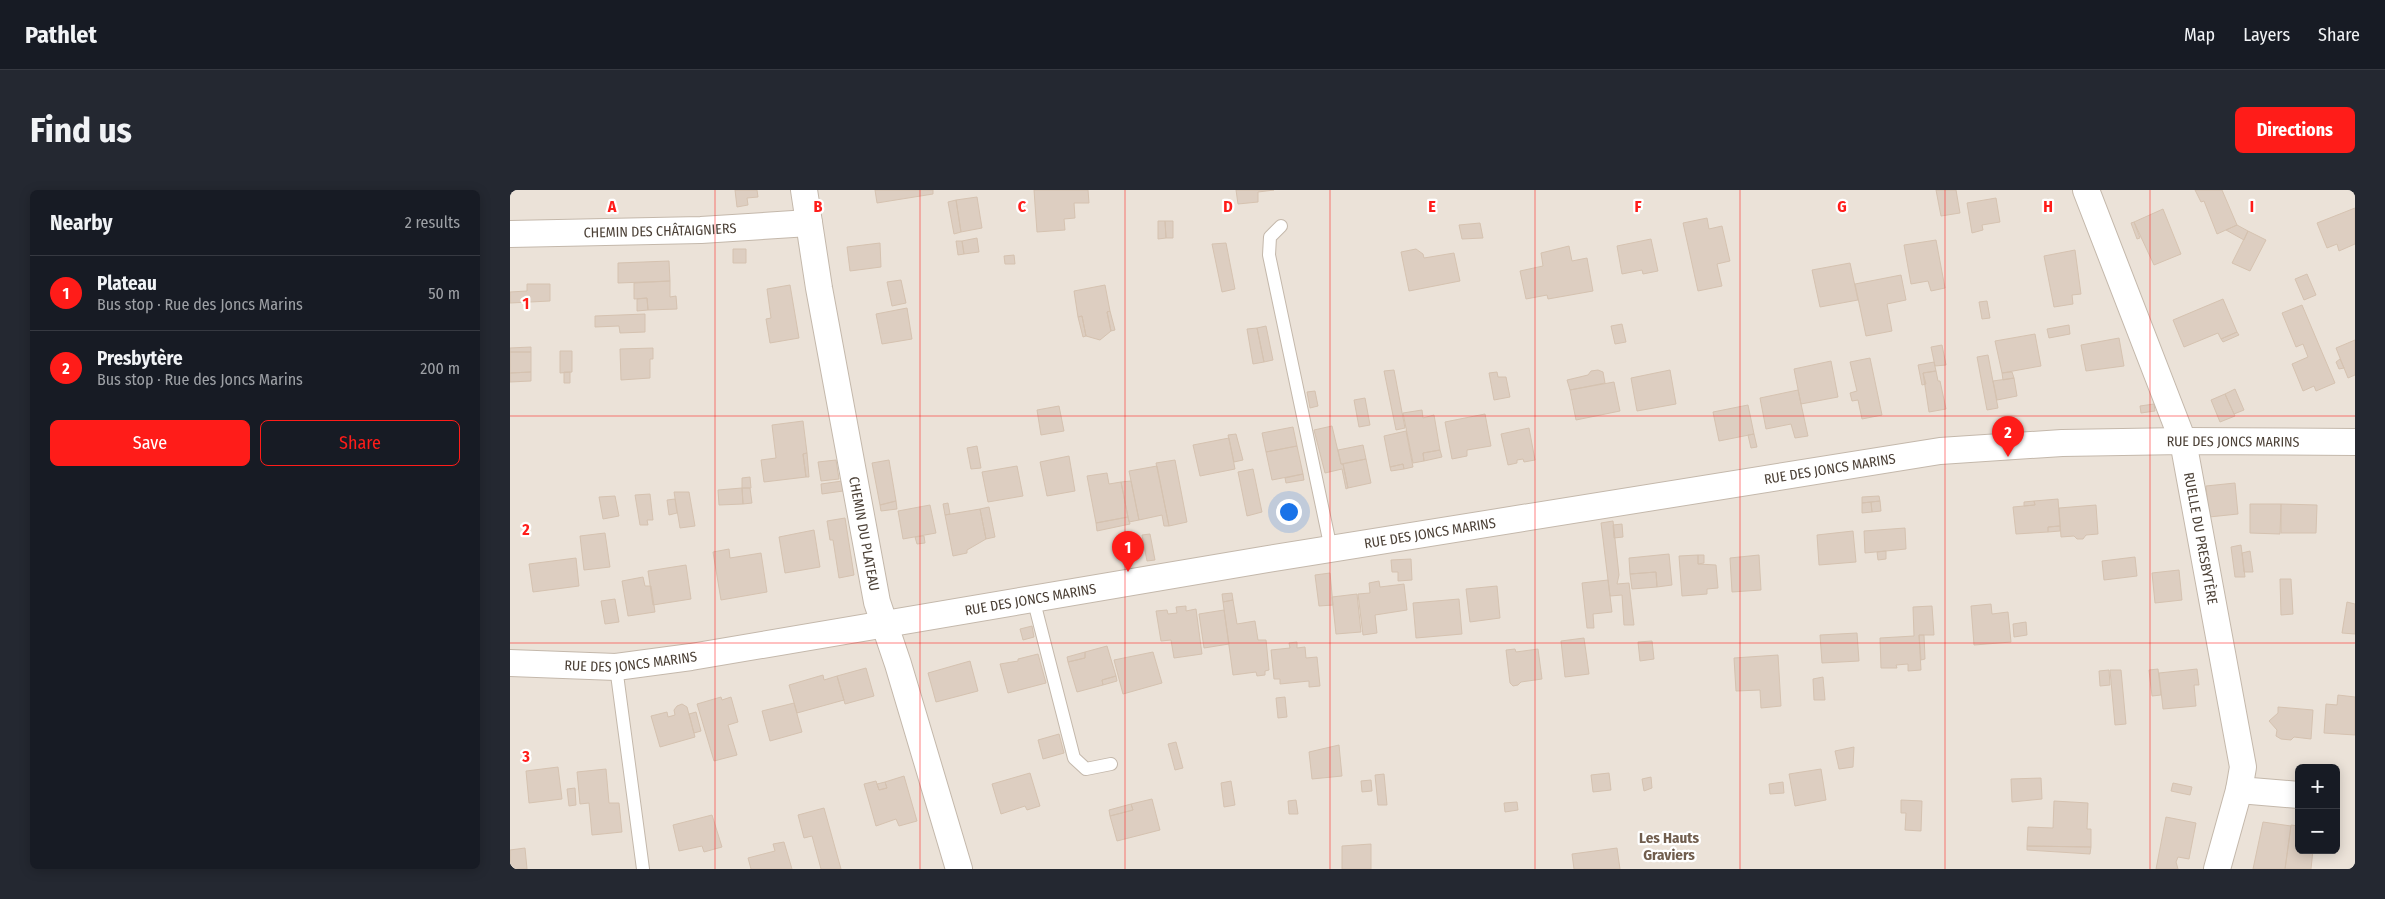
<!DOCTYPE html>
<html lang="en">
<head>
<meta charset="utf-8">
<style>
  :root { --surface:#171b24; --page:#242831; --text:#f1f3f6; --muted:#9ea1a6; --line:#363941; --accent:#ff1c19 }
  body { margin:0; font-family:"Fira Sans Condensed",sans-serif; background:var(--page); color:var(--text) }
  .controls { position:absolute; right:15px; bottom:15px; display:grid; overflow:hidden; border-radius:8px; box-shadow:0 2px 12px #0003 }
  .controls button { width:45px; height:45px; display:grid; place-items:center; padding:0; border:0; border-bottom:1px solid var(--line); background:var(--surface); color:var(--text); font:25px sans-serif }
  .you { position:absolute; left:778px; top:321px; width:18px; height:18px; margin:-12px; border:4px solid #fff; border-radius:50%; background:#1a73e8; box-shadow:0 0 0 8px #1a73e833 }
  .badge { display:grid; place-items:center; width:32px; height:32px; border-radius:50%; background:var(--accent); color:#fff; font-size:16px; font-weight:700 }
  .pin { position:absolute; translate:-50% -41px; filter:drop-shadow(0 1px 2px #0008) }
  .pin::after { content:''; position:absolute; top:26px; width:18px; height:15px; background:inherit; clip-path:polygon(0 0,100% 0,50% 100%) }
  .list { margin:0; padding:0; list-style:none }
  h2 { display:flex; justify-content:space-between; align-items:center; height:65px; margin:0; padding:0 20px; font-size:21px }
  h2 small { font-size:16px; font-weight:400; color:var(--muted) }
  .list li { display:grid; grid-template-columns:32px 1fr auto; gap:15px; align-items:center; box-sizing:border-box; height:75px; padding:0 20px; border-top:1px solid var(--line) }
  .list b { display:block; font-size:19px; white-space:nowrap }
  .list p { margin:0; font-size:16px; white-space:nowrap; color:var(--muted) }
  .list em { font-size:16px; font-style:normal; color:var(--muted) }
  .actions { display:flex; gap:10px; padding:15px 20px }
  .actions a { flex:1; padding:11px 0; border:1px solid var(--accent); border-radius:8px; text-align:center; font-size:18px; color:var(--accent) }
  .actions .main { background:var(--accent); color:#fff }
  .map { position:relative; flex:none; width:1845px; height:679px; overflow:hidden; border-radius:8px }
  header { display:flex; align-items:center; gap:30px; box-sizing:border-box; height:70px; padding:0 25px; background:var(--surface); border-bottom:1px solid var(--line) }
  header strong { font-size:24px }
  nav { display:flex; gap:28px; margin-inline-start:auto; font-size:18px }
  .intro { display:flex; align-items:center; justify-content:space-between; box-sizing:border-box; height:120px; padding:0 30px }
  h1 { margin:0; font-size:35px }
  .button { padding:12px 22px; border-radius:8px; background:var(--accent); color:#fff; font-size:18px; font-weight:700 }
  main { display:flex; gap:30px; padding:0 30px }
  aside { flex:1; background:var(--surface); border-radius:8px; box-shadow:0 2px 12px #0003 }
  .map>svg:first-child { display:block }
  .residential { fill:#ebe2d8; fill-rule:evenodd }
  .building { fill:#ddcec1; stroke:#d5c2b0 }
  .lines { fill:none; stroke-linecap:round; stroke-linejoin:round }
  .lane-casing { stroke:#c4b8ab; stroke-width:14 }
  .street-casing { stroke:#c4b8ab; stroke-width:28 }
  .lane { stroke:#fff; stroke-width:12 }
  .street { stroke:#fff; stroke-width:26 }
  .grid { fill:none; stroke:#ff1c19; stroke-width:1; stroke-opacity:0.55 }
  .labels { text-anchor:middle; dominant-baseline:central; stroke-width:4.5; stroke-linejoin:round; paint-order:stroke }
  .street-label { font-size:14px; fill:#4c4137; stroke:#fff }
  .neighbourhood-label { font-size:15px; font-weight:bold; fill:#705d4d; stroke:#fff }
  .grid-label { font-size:16px; text-anchor:middle; font-weight:bold; fill:#ff1c19; stroke:#fff; stroke-width:4.5; stroke-linejoin:round; paint-order:stroke }
</style>
</head>
<body>
<header>
<strong>Pathlet</strong>
<nav><a>Map</a><a>Layers</a><a>Share</a></nav>
</header>
<div class="intro"><h1>Find us</h1><a class="button">Directions</a></div>
<main>
<aside>
<h2>Nearby<small>2 results</small></h2>
<ul class="list">
<li><span class="badge">1</span><div><b>Plateau</b><p>Bus stop · Rue des Joncs Marins</p></div><em>50 m</em></li>
<li><span class="badge">2</span><div><b>Presbytère</b><p>Bus stop · Rue des Joncs Marins</p></div><em>200 m</em></li>
</ul>
<div class="actions"><a class="main">Save</a><a>Share</a></div>
</aside>
<div class="map">
<svg width="1845" height="679" viewBox="0 0 1845 679">
  <rect width="100%" height="100%" fill="#f7f1ea"/>
  <!-- residential -->
  <path class="residential" d="M0,0h1845v679h-1845zM1789,578h37v82h-37z"/>
  <!-- building -->
  <path class="building" d="M225,0h22l1,7 -11,1 1,7 -11,2z
    M365,0h58v4l-56,9z
    M524,0h54l1,13h-15l1,15 -11,1 1,11 -28,2z
    M726,0h38l-16,2v10l-20,2z
    M1426,0h20l4,23 -19,3z
    M1685,0h27l15,35 -20,9 -13,-33 -3,1z
    M467,7l5,31 -21,4 -5,-32z
    M1486,8l4,24 -18,3 1,5 -11,3 -5,-30z
    M446,10l5,32 -7,2 -6,-32z
    M1845,18v36l-16,7 -2,-7 -10,4 -10,-25z
    M1653,19l18,45 -27,11 -20,-43z
    M1197,28l2,11 13,-3 8,35 -13,3 5,22 -24,5 -15,-68z
    M648,31h7l1,17 -8,1z
    M655,31h8v17h-7z
    M1624,32l6,16 -3,1 -6,-16z
    M970,33l3,15 -21,1 -3,-14z
    M1727,35l11,6 -4,9 -18,-10z
    M1738,41l18,9 -16,31 -18,-8z
    M467,48l2,14 -15,2 -2,-13z
    M1141,49l7,32 -15,3 -1,-4 -20,4 -5,-28z
    M1426,50l9,48 -14,3 -3,-10 -17,3 -7,-39z
    M446,51h6l2,13 -6,1z
    M370,53l1,24 -31,4 -3,-24z
    M716,53l9,46 -13,3 -10,-48z
    M1059,56l3,15 15,-3 6,33 -45,8 -1,-4 -21,4 -6,-28 23,-5 -2,-13z
    M223,59h13v14h-13z
    M906,59l7,5 1,4 30,-5 6,28 -51,10 -8,-39z
    M1565,60l6,44 -9,1 1,9 -19,3 -10,-51z
    M504,65l1,9h-10l-1,-8z
    M159,71l1,20 -52,2v-20z
    M1340,73l8,37 -38,7 -8,-37z
    M1797,84l9,21 -12,5 -9,-21z
    M1391,85l5,25 -19,4 5,27 -26,5 -11,-52z
    M391,90l5,23 -14,3 -5,-24z
    M160,91v16l6,-1 1,13 -29,1 -1,-12 -13,1v-16z
    M17,94h23v17l-40,2v-11l17,-1z
    M280,95l9,53 -29,5 -4,-24 5,-1 -4,-29z
    M595,95l5,26 -3,1 4,19 -11,9 -14,-4 -4,-20 -4,1 -4,-26z
    M137,108l1,12 -11,1v-12z
    M1713,109l14,33 -16,7 -3,-6 -34,14 -11,-27z
    M1477,111l3,17 -8,1 -3,-17z
    M1792,115l33,78 -19,8 -2,-5 -11,5 -11,-27 16,-7 -5,-13 -7,3 -14,-34z
    M397,118l5,31 -30,5 -6,-30z
    M600,121l5,19 -4,1 -4,-19z
    M135,124v18l-25,1 -1,-7 -24,1v-11z
    M572,126l4,20 -3,1 -5,-20z
    M1112,134l4,18 -11,2 -4,-18z
    M1559,135l1,9 -21,4 -2,-9z
    M756,136l7,34 -9,2 -7,-34z
    M747,138l7,34 -11,2 -6,-35z
    M1727,142l2,3 -16,7 -2,-3z
    M1525,144l6,32 -39,7 -7,-32z
    M1609,148l5,28 -38,5 -5,-26z
    M1845,150v35l-7,3 -12,-30z
    M1432,155l4,20 -11,1 -4,-19z
    M21,157v5h-21v-4z
    M143,158v11h-3v19l-29,2 -1,-31z
    M50,161h12v21l-12,1z
    M0,162h21v20l-21,1z
    M1478,165l10,53 -11,2 -10,-53z
    M1360,168l12,57 -20,4 -4,-19 -6,1 -2,-8 7,-2 -7,-29z
    M1830,169l4,9 -5,1 -3,-7z
    M1321,171l7,36 -37,7 -7,-35z
    M1424,172l2,9 -13,2 3,11 -4,1 -4,-20z
    M884,180l11,58 -9,2 -12,-59z
    M1088,180l5,2 2,11 -35,7 -3,-10 21,-5 3,-4z
    M1160,180l6,34 -39,7 -6,-33z
    M1426,181l2,10h2l6,28 -17,3 -6,-39z
    M21,182v9l-21,1v-9z
    M54,182h6v11h-6z
    M987,182l1,5h8l4,20 -16,3 -5,-27z
    M1502,182l2,6 -11,2 -1,-7z
    M1504,188l3,18 -20,4 -4,-19z
    M1104,192l6,29 -44,9 -6,-30z
    M1725,199l9,21 -10,4 -9,-20z
    M1288,200l10,46 -13,2 -4,-14 -25,5 -6,-31z
    M805,201l3,15 -8,2 -3,-16z
    M1715,204l10,22 -15,6 -9,-22z
    M855,208l5,27 -11,2 -5,-27z
    M1644,214l1,7 -14,2 -1,-7z
    M1238,215l6,29 -35,7 -6,-29z
    M549,216l5,25 -23,4 -4,-25z
    M912,220l1,8 11,-3 6,35 -17,3 1,8 -11,2 -10,-50z
    M975,224l6,32 -24,4v6l-15,3 -7,-37z
    M293,231l4,32 -4,1 3,23 -42,5 -3,-22 15,-2 -4,-33z
    M822,236l9,38h2l5,24 -2,1 -4,-20 -17,4 -11,-43z
    M783,237l4,19 -31,6 -4,-19z
    M1019,238l6,32 -11,2 -1,-3 -6,1v3l-9,2 -7,-31z
    M896,241l7,36 -9,2 -1,-5 -13,3 -6,-31z
    M726,244l7,26 -9,2 -6,-27z
    M1244,244l3,13 -6,1 -3,-13z
    M719,248l6,31 -35,7 -7,-31z
    M853,255l3,14 -25,5 -3,-14z
    M467,256l4,22 -10,1 -4,-21z
    M787,256l6,28 -31,6 -6,-28z
    M930,260l2,7 -18,4 -1,-8z
    M297,263l2,24h-3l-3,-23z
    M559,266l6,35 -28,5 -7,-34z
    M856,269l5,24 -23,5 -5,-24z
    M326,270l3,19 -18,2 -3,-19z
    M379,270l7,41 -16,4 -8,-42z
    M665,270l12,62 -18,4 -13,-63z
    M893,274l1,5 -13,2 -1,-4z
    M507,276l6,30 -35,6 -6,-30z
    M647,276l12,60h-5l-2,-11 -23,5 -10,-49z
    M743,279l9,43 -15,4 -9,-44z
    M597,283l2,11 12,-2 7,35 -32,6 -9,-47z
    M793,284l1,6 -18,3 -1,-5z
    M240,287l1,11h-9v-10z
    M332,291l1,10 -21,3 -1,-10z
    M621,291l8,39 -10,2 -8,-40z
    M1725,293l3,31 -29,3 -3,-31z
    M232,298h8l2,15 -9,1z
    M232,298l1,16 -24,1 -1,-15z
    M164,302h15l6,34 -15,2z
    M140,304l3,26h-6l1,5h-8l-5,-30z
    M105,306l4,20 -16,3 -4,-22z
    M1369,306l1,5 -18,2v-6z
    M165,309l2,14 -8,2 -2,-15z
    M1548,309l2,27 -12,1v5l-32,2 -3,-27 22,-2 -1,-4z
    M386,311l1,8 -16,2 -1,-6z
    M1370,311l1,10 -9,1 -1,-10z
    M1524,311l1,4 -11,1v-4z
    M1361,312l1,10 -10,1v-10z
    M438,313l2,11 -5,1 -2,-11z
    M1740,314h31l-1,30 -30,-1z
    M1771,314l36,1 -1,28h-35z
    M420,315l6,28 -33,6 -5,-28z
    M1586,315l2,29 -12,1 -3,4h-6l-3,-3 -13,1 -2,-29z
    M479,317l6,30 -9,2 -6,-30z
    M470,319l6,30 -19,11v3l-14,3 -8,-41z
    M618,327l2,7 -33,7 -1,-8z
    M335,328l9,57 -15,3 -6,-38h-3l-3,-19z
    M1103,331l6,54 -2,9 12,-1 5,42h-10l-2,-30 -12,1 -9,-73z
    M1112,334l1,13 -9,1 -1,-13z
    M1550,336v5l-12,1v-5z
    M1395,338l1,21 -41,4 -1,-22z
    M304,340l6,37 -35,6 -6,-36z
    M1343,341l3,31 -37,3 -2,-30z
    M95,343l5,34 -26,3 -4,-34z
    M640,344l5,26 -8,1 -5,-26z
    M414,346l1,7 -8,1 -2,-7z
    M1731,355l4,32h-10l-4,-30z
    M219,359l1,9 31,-5 6,39 -46,8 -8,-48z
    M1376,361v8l-8,1 -1,-8z
    M1740,361l3,21h-9l-2,-19z
    M1159,364l3,31 -15,2 -1,-15 -26,2 -1,-16z
    M1188,365v9l18,1 2,23 -11,1v5l-25,2 -3,-40z
    M1188,365h6v8l-6,1z
    M1249,365l2,35 -29,2 -2,-34z
    M1625,367l2,19 -33,4 -2,-19z
    M66,368l3,28 -46,6 -4,-28z
    M901,369l1,21 -14,1v-9h-6l-1,-12z
    M176,375l5,34 -38,6 -5,-34z
    M1669,380l3,30 -27,3 -3,-30z
    M1146,382l1,15 -25,2 -2,-15z
    M820,383l3,32 -14,1 -4,-31z
    M133,387l2,9h6l4,26 -27,4 -6,-35z
    M1770,389h11l2,35 -12,1z
    M1098,390l4,32 -19,2 1,14h-7l-5,-45z
    M869,391l1,6 24,-3 3,26 -32,5 2,18 -14,2 -5,-41 12,-1 -1,-10z
    M987,396l3,32 -30,4 -4,-33z
    M722,403l1,7 -10,2 -1,-8z
    M847,404l4,38 -25,2 -4,-37z
    M105,409l4,23 -14,2 -4,-23z
    M949,409l3,35 -46,4 -3,-35z
    M723,410l4,24 18,-3 3,19h8l3,30 -4,1v4l-8,1 -1,-4 -23,3 -10,-73z
    M1837,412l8,2v30l-13,-1z
    M1481,414l1,10 16,-2 3,30 -37,3 -3,-39z
    M676,416v5l10,-2 6,45 -28,4 -3,-18 -10,1 -5,-30 11,-1 1,4 9,-1 -1,-6z
    M1422,416l2,29h-15l2,35 -13,1v-7l-12,1 1,3h-16l-1,-30 34,-2 -1,-29z
    M714,420l5,34 -25,4 -5,-34z
    M1516,432l1,13 -13,2 -1,-13z
    M522,436l2,11 -11,3 -3,-11z
    M1347,443l2,28 -37,2 -2,-28z
    M1409,445h5l1,24 -4,1z
    M1074,448l5,36 -24,3 -4,-36z
    M1142,451l2,18 -14,2 -2,-19z
    M787,452v6l8,-1 1,11 11,-1 3,29 -11,1v-6l-29,3v-5h-6l-3,-29 19,-2 -1,-5z
    M597,456l9,30 -14,4 1,5 -26,7 -9,-30 17,-4v-6z
    M1005,459l1,3 22,-3 4,30 -21,3 -3,3 -5,1 -3,-3 -4,-33z
    M575,462v6l-17,4 -1,-5z
    M643,462l9,31 -39,11 -9,-34z
    M528,464l8,29 -38,10 -8,-29 18,-3v-2z
    M1268,465l3,51 -20,2 -1,-18 -24,1 -2,-33z
    M460,471l8,30 -42,11 -8,-29z
    M356,478l8,28 -29,8 -8,-28z
    M1648,479l3,26 -9,1 -3,-26z
    M1687,479l2,16h-5l2,21 -33,3 -4,-36z
    M1599,480l1,15 -10,1 -1,-15z
    M1600,480h11l5,54 -11,1z
    M313,485l1,5 13,-4 7,24 -47,13 -8,-28z
    M606,486l1,5 -14,4 -1,-5z
    M1313,487l2,23h-11l-1,-21z
    M1828,505l17,2v38l-31,-2 2,-29 11,1z
    M211,507l1,3 9,-3 7,25 -10,3 9,30 -23,6 -17,-57z
    M775,507l2,20 -9,1 -2,-20z
    M284,513l8,29 -32,9 -8,-30z
    M172,514l5,3 8,30 -35,10 -9,-31 16,-4 1,5 7,-2 -1,-5 3,-4z
    M1768,517l35,3 -2,29 -17,-2 -3,3 -10,-1 -5,-3 1,-6 -8,-9 9,-8z
    M186,522l5,19 -7,2 -5,-19z
    M549,544l5,19 -21,6 -5,-19z
    M666,552l7,26 -8,2 -7,-26z
    M829,555l3,31 -30,3 -3,-27z
    M1344,557l-1,20 -14,2 -4,-18z
    M48,577l4,32 -33,4 -3,-32z
    M96,579l3,34h10l3,29 -30,3 -3,-32 -9,1 -3,-32z
    M1311,579l5,31 -31,6 -6,-32z
    M520,583l10,33 -13,4 -2,-4 -24,8 -9,-30z
    M1099,583l2,17 -18,2 -2,-17z
    M874,584l3,31h-9l-3,-30z
    M394,586l13,45 -18,5 -3,-7 -20,7 -12,-42 12,-3 3,9 8,-2 -2,-6z
    M1141,587l1,11 -8,3 -2,-12z
    M1531,588l1,21 -30,3 -1,-23z
    M861,590l1,11 -10,1 -1,-11z
    M721,591l4,24 -11,2 -3,-24z
    M375,592l2,6 -8,2 -2,-6z
    M1273,592l1,11 -14,1 -1,-10z
    M1663,593l19,4 -2,8 -19,-4z
    M65,598l1,17 -7,1 -2,-17z
    M642,609l8,31 -43,11 -7,-25 23,-6 -2,-6z
    M786,610l2,14h-9l-1,-13z
    M1391,610l21,1 -1,30 -16,-1 1,-17h-5z
    M1544,611l34,2 -1,26h4v18l-64,-1 1,-19 25,1z
    M1007,612l1,8 -13,2 -1,-9z
    M621,614l2,6 -23,6 -1,-6z
    M314,618l17,61h-20l-9,-33 -8,2 -6,-23z
    M202,625l10,32 -18,5 -2,-6 -23,5 -6,-26z
    M1656,627l30,6 -7,36 -11,-2 -2,5 2,7h-22z
    M1753,632l28,4 -6,43h-32z
    M1781,635l8,1v24h14l-2,19h-26z
    M274,652l8,27h-41l-3,-11 27,-7 -2,-7z
    M861,654v25h-29v-23z
    M1517,656l64,1 -1,7 -63,-4z
    M15,658l2,21h-17v-19z
    M1107,658l3,21h-46l-2,-15z"/>
  <g class="lines">
    <!-- lane casing -->
    <g class="lane-casing">
      <path id="lane" d="M771,36l-11,11 -1,18 62,294
        M523,408l41,160 12,11 25,-5
        M106,477l27,202"/>
    </g>
    <!-- street casing -->
    <g class="street-casing">
      <g id="street">
        <path id="s1" d="M294,0l15,98 58,314 21,62 61,205"/>
        <path id="s2" d="M1576,0l97,251 60,326 -4,23 -22,79"/>
        <path id="s3" d="M0,44l191,-4 108,-7"/>
        <path id="s4" d="M0,473l106,4 75,-10 577,-98 672,-108 122,-8 121,-2 172,1"/>
        <path d="M1729,600l60,5"/>
      </g>
    </g>
    <!-- lane -->
    <use href="#lane" class="lane"/>
    <!-- street -->
    <use href="#street" class="street"/>
  </g>
  <!-- grid -->
  <path class="grid" d="M205,0v679M410,0v679M615,0v679M820,0v679M1025,0v679M1230,0v679M1435,0v679M1640,0v679M0,226h1845M0,453h1845"/>
  <g class="labels">
    <!-- street labels -->
    <g class="street-label">
      <text stroke="none"><textPath href="#s3" startOffset="150">CHEMIN DES CHÂTAIGNIERS</textPath></text>
      <text stroke="none"><textPath href="#s4" startOffset="1741">RUE DES JONCS MARINS</textPath></text>
      <text stroke="none"><textPath href="#s4" startOffset="1336">RUE DES JONCS MARINS</textPath></text>
      <text stroke="none"><textPath href="#s1" startOffset="349">CHEMIN DU PLATEAU</textPath></text>
      <text stroke="none"><textPath href="#s4" startOffset="931">RUE DES JONCS MARINS</textPath></text>
      <text stroke="none"><textPath href="#s2" startOffset="368">RUELLE DU PRESBYTÈRE</textPath></text>
      <text stroke="none"><textPath href="#s4" startOffset="526">RUE DES JONCS MARINS</textPath></text>
      <text stroke="none"><textPath href="#s4" startOffset="121">RUE DES JONCS MARINS</textPath></text>
    </g>
    <!-- neighbourhood labels -->
    <g class="neighbourhood-label">
      <text x="1159" y="648">Les Hauts<tspan x="1159" dy="17">Graviers</tspan></text>
    </g>
  </g>
  <g class="grid-label">
    <text x="102" y="22">A</text>
    <text x="308" y="22">B</text>
    <text x="512" y="22">C</text>
    <text x="718" y="22">D</text>
    <text x="922" y="22">E</text>
    <text x="1128" y="22">F</text>
    <text x="1332" y="22">G</text>
    <text x="1538" y="22">H</text>
    <text x="1742" y="22">I</text>
    <text x="16" y="119">1</text>
    <text x="16" y="345">2</text>
    <text x="16" y="572">3</text>
  </g>
</svg>
<div class="controls">
<button>+</button>
<button>−</button>
</div>
<div class="you"></div>
<div class="pin badge" style="left:618px;top:382px">1</div>
<div class="pin badge" style="left:1498px;top:267px">2</div>
</div>
</main>
</body>
</html>
